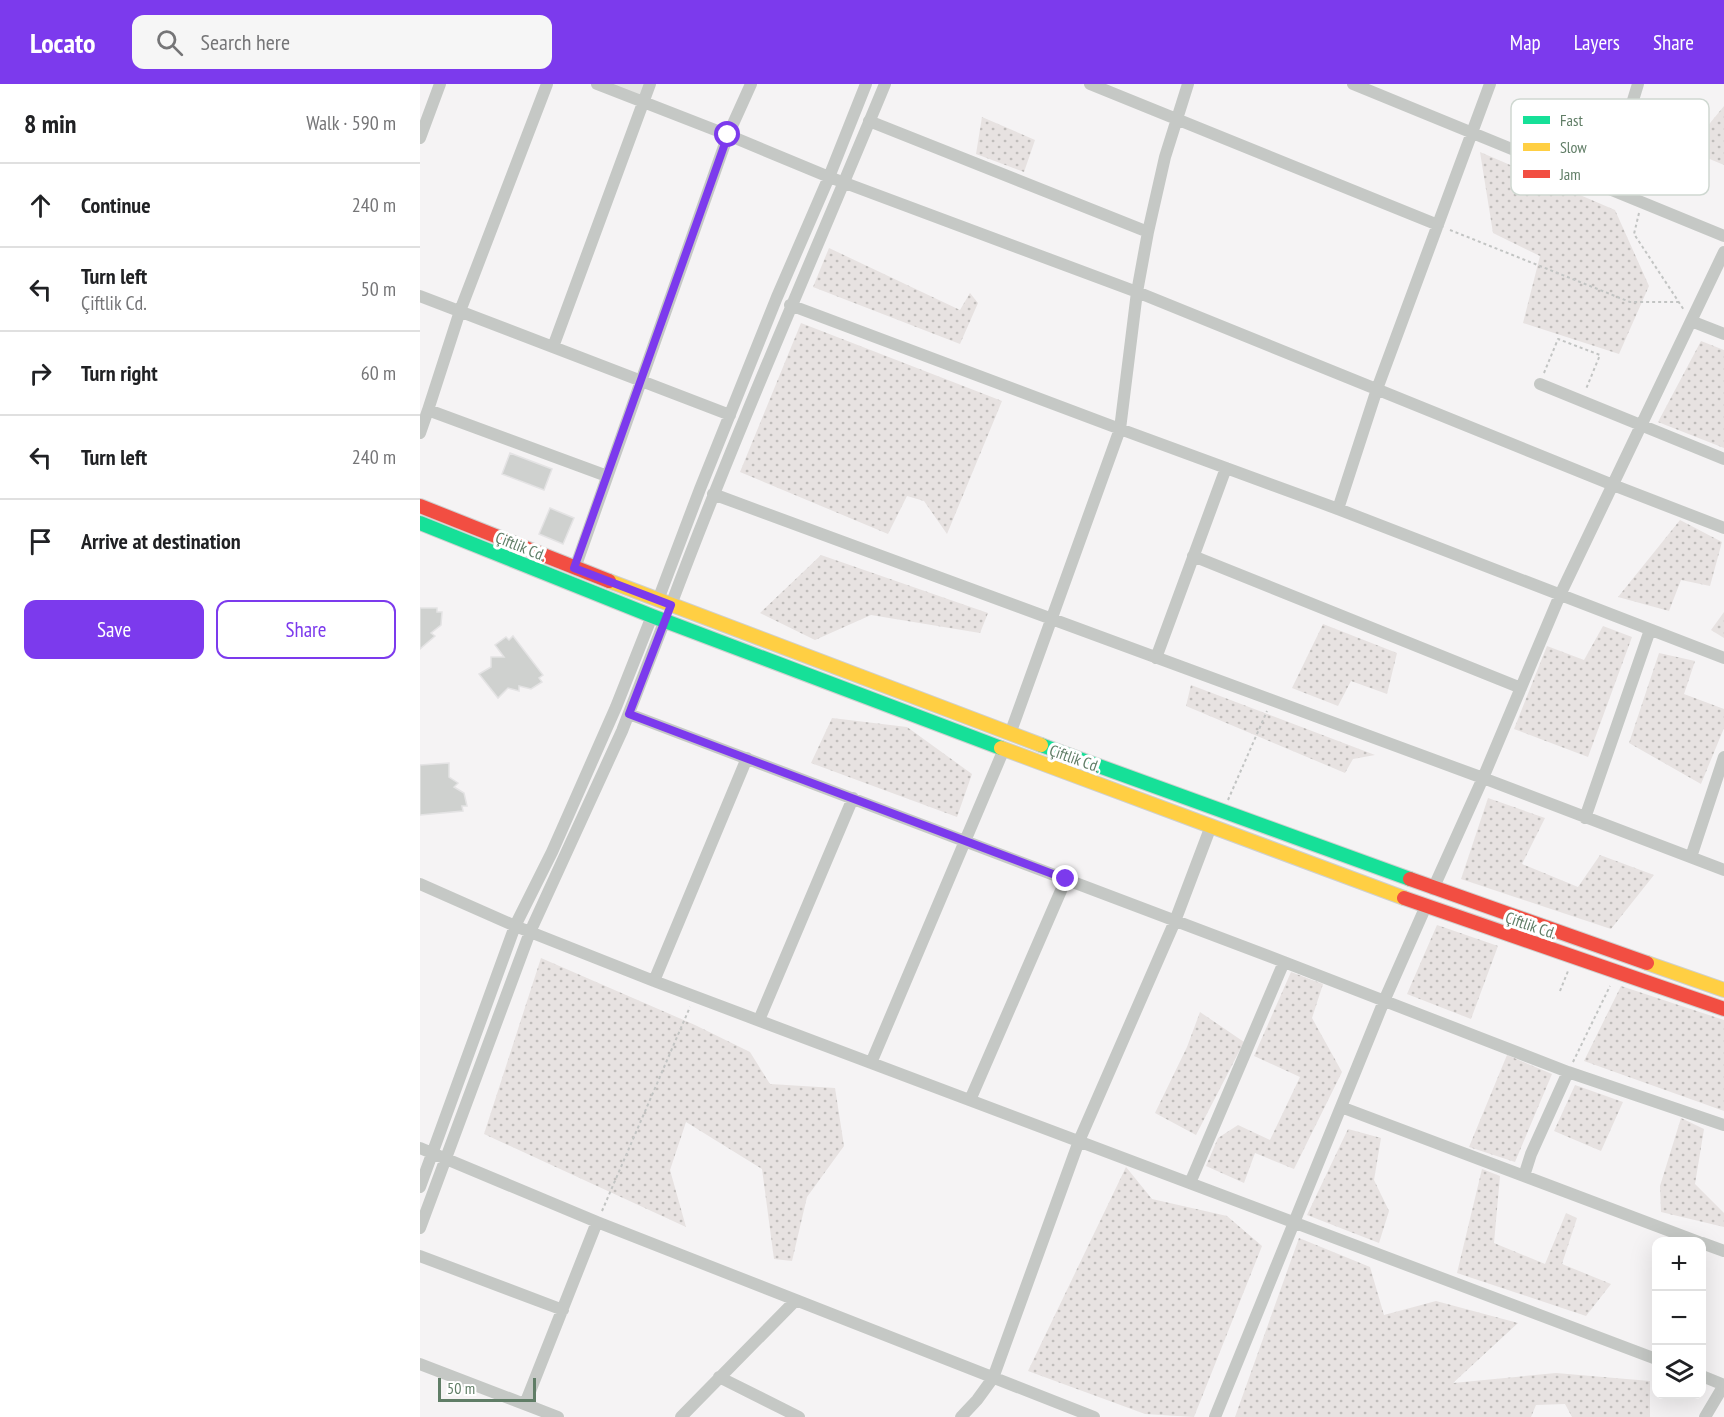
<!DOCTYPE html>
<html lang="en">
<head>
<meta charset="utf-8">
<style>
  :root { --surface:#fff; --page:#f6f6f6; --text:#202124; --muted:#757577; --line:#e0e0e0; --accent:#7c3aed }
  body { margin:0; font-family:"PT Sans Narrow",sans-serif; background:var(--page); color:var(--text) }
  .controls { position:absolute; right:18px; bottom:18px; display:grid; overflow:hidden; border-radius:12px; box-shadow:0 6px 24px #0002 }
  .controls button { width:54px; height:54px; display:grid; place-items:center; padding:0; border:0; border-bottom:2px solid var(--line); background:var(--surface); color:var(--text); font:30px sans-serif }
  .scale { position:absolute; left:18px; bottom:15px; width:98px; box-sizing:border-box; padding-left:6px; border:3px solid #607d66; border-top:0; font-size:16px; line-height:21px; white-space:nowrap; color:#607d66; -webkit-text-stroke:4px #fff; paint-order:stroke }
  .stop { position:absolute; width:18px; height:18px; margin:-14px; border:4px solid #7c3aed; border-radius:50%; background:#fff }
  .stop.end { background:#7c3aed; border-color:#fff; box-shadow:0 2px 6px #0008 }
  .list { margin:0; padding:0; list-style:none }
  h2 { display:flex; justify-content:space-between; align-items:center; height:78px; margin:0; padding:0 24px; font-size:26px }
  h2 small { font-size:20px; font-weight:400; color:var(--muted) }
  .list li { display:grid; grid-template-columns:39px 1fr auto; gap:18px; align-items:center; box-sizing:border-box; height:84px; padding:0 24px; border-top:2px solid var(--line) }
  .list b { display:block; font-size:22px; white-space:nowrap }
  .list p { margin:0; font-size:20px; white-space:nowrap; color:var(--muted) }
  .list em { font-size:20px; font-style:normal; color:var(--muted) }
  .actions { display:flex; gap:12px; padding:18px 24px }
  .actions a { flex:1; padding:14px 0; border:2px solid var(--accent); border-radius:12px; text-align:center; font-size:21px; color:var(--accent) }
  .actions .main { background:var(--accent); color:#fff }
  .icon { flex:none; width:33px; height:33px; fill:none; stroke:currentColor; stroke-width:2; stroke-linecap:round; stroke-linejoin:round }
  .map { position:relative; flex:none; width:1304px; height:1333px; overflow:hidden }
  header { display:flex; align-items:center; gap:36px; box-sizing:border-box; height:84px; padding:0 30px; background:var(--accent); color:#fff }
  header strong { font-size:28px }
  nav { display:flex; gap:33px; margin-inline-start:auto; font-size:21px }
  .search { width:420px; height:54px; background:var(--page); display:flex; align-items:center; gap:15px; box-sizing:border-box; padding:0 21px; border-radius:12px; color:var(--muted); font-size:22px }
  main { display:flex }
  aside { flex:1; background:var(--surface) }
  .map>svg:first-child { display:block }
  .built { fill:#e5e5e3 }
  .grass { fill:url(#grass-dots) }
  .building { fill:#cfd1cf; stroke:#e4e3e4; stroke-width:1.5 }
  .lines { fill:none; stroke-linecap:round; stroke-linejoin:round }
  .fast-casing { stroke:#cfd0cf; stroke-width:16 }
  .slow-casing { stroke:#cfd0cf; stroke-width:16 }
  .jam-casing { stroke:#cfd0cf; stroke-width:16 }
  .path { stroke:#c2c4c3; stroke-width:2; stroke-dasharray:3 3; stroke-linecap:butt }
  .street { stroke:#c5c8c5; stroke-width:12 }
  .fast { stroke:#16e098; stroke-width:14 }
  .slow { stroke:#ffcf43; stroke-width:14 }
  .jam { stroke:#f24e42; stroke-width:14 }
  .route { stroke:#7c3aed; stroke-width:8 }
  .labels { text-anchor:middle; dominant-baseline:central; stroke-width:6; stroke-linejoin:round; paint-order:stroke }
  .street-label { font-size:16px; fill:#607d66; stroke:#fff }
  .key { fill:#fff; stroke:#cfd8d1; stroke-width:1.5 }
  .key-label { font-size:16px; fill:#607d66 }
</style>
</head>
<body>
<header>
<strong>Locato</strong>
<div class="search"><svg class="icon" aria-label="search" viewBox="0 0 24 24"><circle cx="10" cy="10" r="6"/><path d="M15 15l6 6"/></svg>Search here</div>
<nav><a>Map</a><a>Layers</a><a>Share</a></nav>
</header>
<main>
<aside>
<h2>8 min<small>Walk · 590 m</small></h2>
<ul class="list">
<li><svg class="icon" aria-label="ahead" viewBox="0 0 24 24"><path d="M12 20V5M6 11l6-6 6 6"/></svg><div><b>Continue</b></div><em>240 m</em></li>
<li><svg class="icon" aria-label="left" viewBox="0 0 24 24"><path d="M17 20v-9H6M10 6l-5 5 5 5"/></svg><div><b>Turn left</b><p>Çiftlik Cd.</p></div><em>50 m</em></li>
<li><svg class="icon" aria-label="right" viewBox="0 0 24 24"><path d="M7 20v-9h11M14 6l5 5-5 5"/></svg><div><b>Turn right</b></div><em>60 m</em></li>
<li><svg class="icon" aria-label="left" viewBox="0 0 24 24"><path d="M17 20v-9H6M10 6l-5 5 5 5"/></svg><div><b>Turn left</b></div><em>240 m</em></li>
<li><svg class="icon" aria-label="arrive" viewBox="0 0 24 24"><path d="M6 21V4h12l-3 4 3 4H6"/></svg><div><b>Arrive at destination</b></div></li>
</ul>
<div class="actions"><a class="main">Save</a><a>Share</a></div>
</aside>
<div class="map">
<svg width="1304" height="1333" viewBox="0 0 1304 1333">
  <defs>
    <pattern id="grass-dots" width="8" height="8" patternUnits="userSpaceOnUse" patternTransform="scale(1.5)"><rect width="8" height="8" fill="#e7e2e1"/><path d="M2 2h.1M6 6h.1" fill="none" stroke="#bfbcba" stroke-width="1.8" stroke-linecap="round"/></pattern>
  </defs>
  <rect width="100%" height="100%" fill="#f5f3f4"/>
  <!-- built -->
  <path class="built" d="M177,0h52l-6,18z"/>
  <!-- grass -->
  <path class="grass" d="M1304,22v59l-36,-15z
    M562,33l53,23 -11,32 -48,-18z
    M1060,68l135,58 34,76 -30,68 -96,-31 17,-67 -47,-23z
    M409,164l131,62 10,-17 8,10 -18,41 -147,-57z
    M381,239l201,78 -55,133 -23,-33 -17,-5 -19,38 -148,-62z
    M1281,257l23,9v98l-66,-26z
    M1260,436l42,22 -12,44 -29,-6 -12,31 -51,-14z
    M401,471l167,58 -8,20 -109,-18 -56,25 -55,-27z
    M1304,528v26l-13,-8z
    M903,540l74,29 -10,41 -36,-13 -13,25 -46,-18z
    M1183,542l29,11 -44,120 -74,-28 33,-83 37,14z
    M1239,569l36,8 -11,33 40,15v19l-23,56 -72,-41z
    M771,601l184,70 -22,4 -8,14 -159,-67z
    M412,634l75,9 65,47 -15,43 -146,-54z
    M1068,714l57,20 -23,46 56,23 22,-32 54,20 -43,54 -150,-50z
    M1017,841l61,21 -27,73 -64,-25z
    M121,874l154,67 55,27 20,32 65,4 9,58 -37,51 -15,64 -18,-2 -12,-90 -76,-47 -16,48 16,57 -202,-93z
    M871,888l32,12 -11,34 30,54 -48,97 -39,-16 -11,30 -38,-17 12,-28 20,-13 32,15 30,-63 -46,-21z
    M1201,902l103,34v91l-140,-50z
    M780,928l44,30 -48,93 -41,-22 32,-66z
    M1087,971l45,19 -37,88 -46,-15z
    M1155,1001l48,17 -22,49 -47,-20z
    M1261,1034l23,11 -9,55 29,29v14l-63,-15 -1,-26z
    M928,1045l33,9 -7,42 15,31 -10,32 -72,-28z
    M706,1083l26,32 75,17 35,30 -68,171 -49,-3 -117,-43z
    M1062,1085l18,7 -6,67 51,21 21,-51 11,5 -15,46 49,20 -25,32 -129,-43z
    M879,1154l71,29 14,48 52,-14 82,22 -65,60 103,-10 94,8v36h-78l-7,-13 -29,1 -5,12h-296z"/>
  <!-- building -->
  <path class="building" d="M90,369l42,16 -8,21 -42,-16z
    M130,424l24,10 -11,26 -24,-10z
    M0,524h17v4h5l-1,13 -10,8 4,3 -15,13z
    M93,552l30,39 -4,3 3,4 -11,7 -12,-3v5l-11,-3 -10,10 -19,-24 12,-7v-10h13l-9,-12 11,-8 3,3z
    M29,679v14l9,6 -4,4 10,6 3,13h-5l1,5 -43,4v-50z"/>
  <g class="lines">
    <!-- fast casing -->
    <g class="fast-casing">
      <path id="fast" d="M0,439l232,93 349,132
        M621,661l369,134"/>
    </g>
    <!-- slow casing -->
    <g class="slow-casing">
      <path id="slow" d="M189,497l432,164
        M581,664l403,150
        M1227,879l77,27"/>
    </g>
    <!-- jam casing -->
    <g class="jam-casing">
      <path id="jam" d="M0,422l189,75
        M990,795l237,84
        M984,814l320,111"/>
    </g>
    <!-- path -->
    <path class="path" d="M1219,129l-5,21 50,76
      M1030,146l180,72h49
      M1124,289l14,-34 42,16 -14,34
      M808,716l39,-89
      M1140,907l8,-20
      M1153,978l37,-76
      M182,1127l88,-204"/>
    <!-- street -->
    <path class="street" d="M177,0l131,51 101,42 308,115 476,193 111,43
      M670,0l348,141
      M933,0l371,152
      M449,37l279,111
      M0,54l20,-54
      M1186,104l32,-104
      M0,212l310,119
      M370,221l330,124 218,80 386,149
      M1271,237l33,13
      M133,263l97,-263
      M1120,300l184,75
      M8,326l32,-99 87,-227
      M0,349l8,-23 179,66
      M293,410l770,284 77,-183 164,-343
      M918,425l39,-120 113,-305
      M773,472l328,132
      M155,484l153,-433 23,-51
      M238,516l42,-111 77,-192 52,-120 37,-93
      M251,521c66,-176 142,-347 214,-521
      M736,574l70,-190
      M209,630l655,248 284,110 156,53
      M590,650l110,-305 17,-137 11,-60 17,-75 23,-73
      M1165,734l65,-188
      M1271,773l33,-100
      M0,800l95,42 139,55 1002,378
      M1013,805l50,-111 241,92
      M234,897l93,-223
      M339,936l94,-222
      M451,979l133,-314
      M550,1016l96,-221
      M921,1023l358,135
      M0,1064l177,74 -72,182
      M1104,1092l7,-22 37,-82
      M770,1099l94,-221
      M0,1103l95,-261 37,-74 64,-145 36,-91
      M177,1138l497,195
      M0,1144l110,-296 92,-201 43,-111
      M1282,1159l22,8
      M0,1172l143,54
      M0,1280l138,53
      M1282,1292l22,9
      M299,1293l80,40
      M261,1333l115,-117
      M541,1333l16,-17 16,-22 86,-237 96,-220 36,-95
      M795,1333l169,-416 42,-95
      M1285,1333l19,-32"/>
    <!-- fast -->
    <use href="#fast" class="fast"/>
    <!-- slow -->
    <use href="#slow" class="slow"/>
    <!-- jam -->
    <use href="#jam" class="jam"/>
  </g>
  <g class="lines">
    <!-- route -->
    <path class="route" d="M308,51l-154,433 97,37 -42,109 437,165"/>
  </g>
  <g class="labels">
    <!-- street labels -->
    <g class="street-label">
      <text transform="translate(101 462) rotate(22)">Çiftlik Cd.</text>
      <text transform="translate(655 674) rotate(20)">Çiftlik Cd.</text>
      <text transform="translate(1111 841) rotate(19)">Çiftlik Cd.</text>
    </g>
  </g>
  <!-- legend -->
  <rect x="1091" y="15" width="198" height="96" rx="9" class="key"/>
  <rect x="1103" y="32" width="27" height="8" fill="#16e098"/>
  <rect x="1103" y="59" width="27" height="8" fill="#ffcf43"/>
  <rect x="1103" y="86" width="27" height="8" fill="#f24e42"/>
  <g class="key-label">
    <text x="1140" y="42">Fast</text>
    <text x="1140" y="69">Slow</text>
    <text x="1140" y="96">Jam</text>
  </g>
</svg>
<div class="controls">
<button>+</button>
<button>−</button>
<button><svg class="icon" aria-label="layers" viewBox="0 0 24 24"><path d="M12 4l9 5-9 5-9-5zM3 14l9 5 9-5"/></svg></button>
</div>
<div class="scale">50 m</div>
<div class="stop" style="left:308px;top:51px"></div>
<div class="stop end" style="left:646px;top:795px"></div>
</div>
</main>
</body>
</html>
